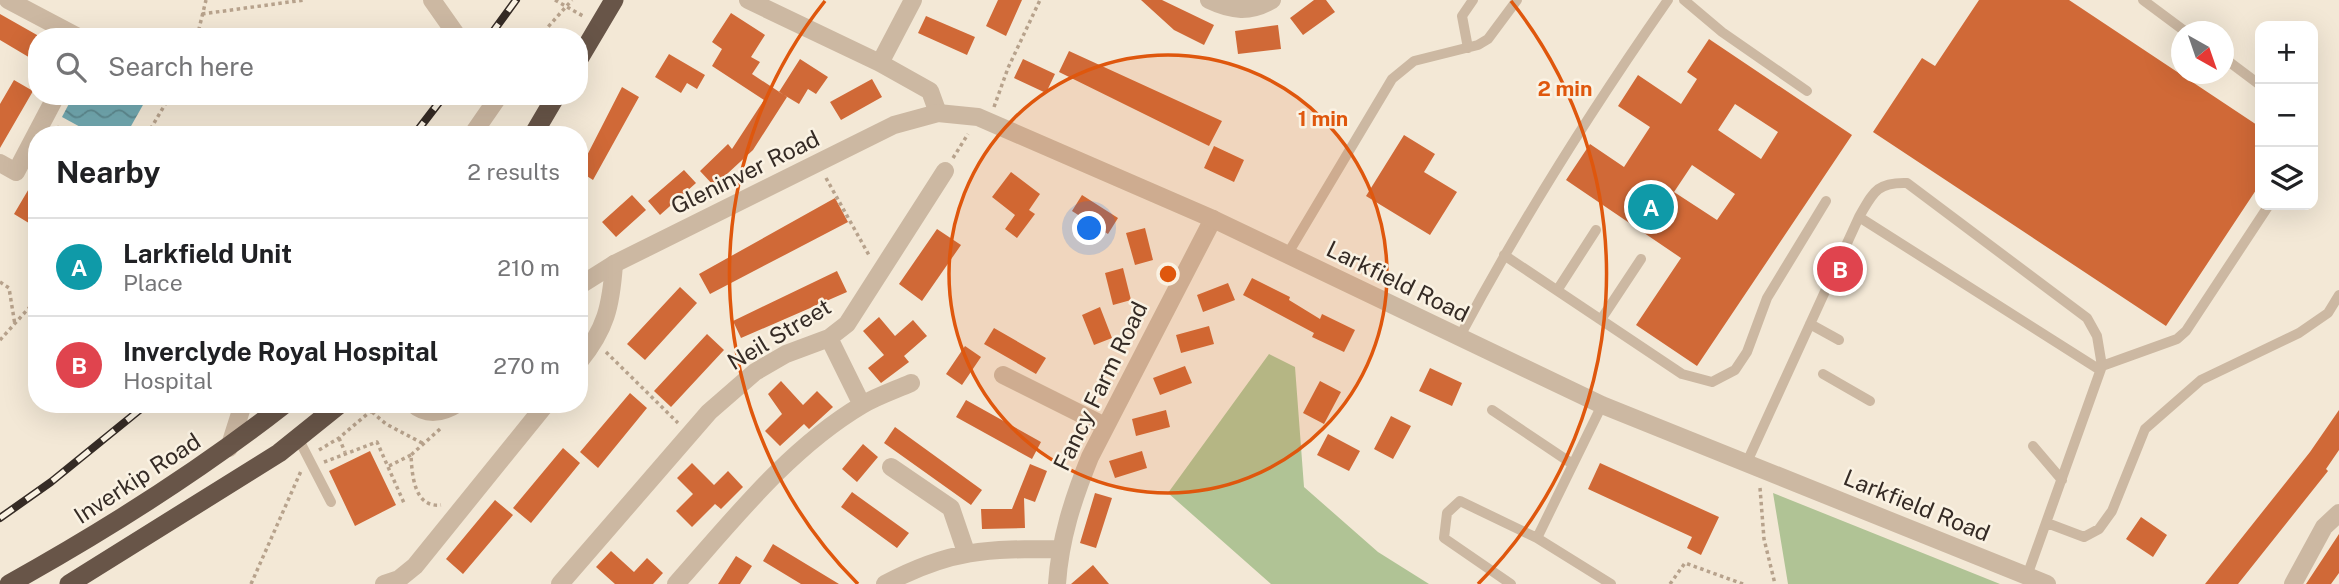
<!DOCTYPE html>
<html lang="en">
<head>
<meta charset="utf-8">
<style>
  :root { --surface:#fff; --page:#f6f6f6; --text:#202124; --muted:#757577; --line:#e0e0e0; --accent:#17505a }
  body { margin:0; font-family:"Public Sans",sans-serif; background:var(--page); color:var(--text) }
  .controls { position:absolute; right:21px; top:21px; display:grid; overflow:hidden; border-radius:14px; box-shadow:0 7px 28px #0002 }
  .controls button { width:63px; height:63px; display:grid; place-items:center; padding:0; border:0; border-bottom:2px solid var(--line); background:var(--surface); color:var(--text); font:35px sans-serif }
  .compass { position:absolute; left:2171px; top:21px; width:63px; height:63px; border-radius:50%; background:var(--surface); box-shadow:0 7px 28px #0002; rotate:140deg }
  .you { position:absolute; left:1090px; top:229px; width:24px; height:24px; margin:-18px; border:5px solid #fff; border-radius:50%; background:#1a73e8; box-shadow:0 0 0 10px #1a73e833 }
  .badge { display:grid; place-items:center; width:46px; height:46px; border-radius:50%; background:var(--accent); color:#fff; font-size:23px; font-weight:700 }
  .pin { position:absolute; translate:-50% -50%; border:4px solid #fff; box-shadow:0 2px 7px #0006 }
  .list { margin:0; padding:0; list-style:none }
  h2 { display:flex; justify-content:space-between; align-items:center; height:91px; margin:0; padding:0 28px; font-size:30px }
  h2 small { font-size:23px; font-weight:400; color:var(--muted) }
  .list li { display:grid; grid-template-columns:46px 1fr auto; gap:21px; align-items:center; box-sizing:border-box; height:98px; padding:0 28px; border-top:2px solid var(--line) }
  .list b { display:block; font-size:26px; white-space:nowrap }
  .list p { margin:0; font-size:23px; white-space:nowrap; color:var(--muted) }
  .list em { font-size:23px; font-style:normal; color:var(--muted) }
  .icon { flex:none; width:38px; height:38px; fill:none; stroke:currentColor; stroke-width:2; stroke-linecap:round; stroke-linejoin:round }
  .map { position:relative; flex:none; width:2339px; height:584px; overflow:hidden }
  .search { position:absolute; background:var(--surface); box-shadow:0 7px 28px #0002; left:28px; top:28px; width:560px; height:77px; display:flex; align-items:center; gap:18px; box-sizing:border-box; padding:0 24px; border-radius:28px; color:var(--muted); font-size:26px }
  .panel { position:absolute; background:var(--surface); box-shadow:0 7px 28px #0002; left:28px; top:126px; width:560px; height:287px; border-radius:28px }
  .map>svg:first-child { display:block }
  .green { fill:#b0c395 }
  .water { fill:url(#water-waves) }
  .building { fill:#d06937; fill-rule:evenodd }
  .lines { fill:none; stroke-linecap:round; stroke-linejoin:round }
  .path { stroke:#b7a28c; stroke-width:3.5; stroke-dasharray:3.5 3.5; stroke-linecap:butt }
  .service { stroke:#ccb8a2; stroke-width:10 }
  .minor { stroke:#ccb8a2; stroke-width:18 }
  .tertiary { stroke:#ccb8a2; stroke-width:18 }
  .trunk { stroke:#685548; stroke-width:19 }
  .rail-casing { stroke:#352b25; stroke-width:8 }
  .rail { stroke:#faf2e3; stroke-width:5; stroke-dasharray:16; stroke-linecap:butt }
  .ring { fill:none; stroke:#df570d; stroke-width:3.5 }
  .labels { text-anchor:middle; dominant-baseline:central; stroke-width:5; stroke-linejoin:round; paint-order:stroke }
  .street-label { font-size:23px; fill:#352b25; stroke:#faf2e3 }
  .centre { fill:#df570d; stroke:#faf2e3; stroke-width:3.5 }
  .ring-label { font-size:21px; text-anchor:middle; font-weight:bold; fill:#df570d; stroke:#faf2e3; stroke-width:5; stroke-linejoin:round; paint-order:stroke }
</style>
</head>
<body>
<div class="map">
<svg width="2339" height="584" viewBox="0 0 2339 584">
  <defs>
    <pattern id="water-waves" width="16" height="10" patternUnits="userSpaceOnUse" patternTransform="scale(1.75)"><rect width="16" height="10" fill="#73aab2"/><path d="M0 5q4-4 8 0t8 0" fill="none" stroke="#5f8b91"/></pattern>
  </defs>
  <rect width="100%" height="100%" fill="#f3e8d6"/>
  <!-- green -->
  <path class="green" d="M1269,354l26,13 9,120 74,65 51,32h-158l-103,-91z
    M1773,493l227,91h-212z"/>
  <!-- water -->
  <path class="water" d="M73,96h75l-22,39h-31l-33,-18z"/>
  <!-- building -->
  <path class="building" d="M998,0h24l-16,36 -20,-10z
    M1141,0h21l52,25 -10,20 -30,-15z
    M1314,0h12l9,12 -32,23 -13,-17z
    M1979,0h90l191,127v57l-94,142 -293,-194 49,-74 13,8z
    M731,13l34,22 -14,22 9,5 -8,12 35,23 -34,53 -39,36 -14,-15 28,-27 4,5 32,-49 -52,-34 10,-17 -10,-7z
    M0,14l37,21v27l-37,-22z
    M926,16l49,21 -8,18 -49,-22z
    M1278,25l3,24 -43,5 -3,-23z
    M1709,39l143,96 -155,231 -61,-41 45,-67 -115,-78 24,-36 34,23 26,-40 -32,-21 20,-31 43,29 16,-25 -10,-7zM1735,104l43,28 -17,27 -43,-29zM1692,165l43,29 -18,26 -43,-28z
    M1069,51l153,70 -13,25 -150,-74z
    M669,54l36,21 -8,14 -10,-6 -6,10 -26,-16z
    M800,59l28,18 -12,17 -8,-5 -9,15 -20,-12z
    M1023,59l32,15 -9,19 -32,-15z
    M872,79l10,18 -41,23 -11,-18z
    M14,80l19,11 -33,57v-44z
    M622,87l17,10 -46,83 -14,-9z
    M1404,135l31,19 -11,18 33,20 -27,43 -64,-39z
    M1214,146l30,14 -10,22 -30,-14z
    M684,170l12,13 -36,32 -12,-14z
    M1011,172l29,22 -11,16 6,4 -18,24 -12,-9 10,-14 -23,-18z
    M37,175v53l-23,-14z
    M632,195l14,15 -30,27 -14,-15z
    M1082,195l36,23 -10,16 -36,-23z
    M835,198l13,24 -138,72 -11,-20z
    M1145,228l8,32 -18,5 -9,-32z
    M937,229l24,16 -39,56 -23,-17z
    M1123,268l8,32 -18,5 -8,-32z
    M837,271l10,21 -106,46 -8,-17z
    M1252,278l38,19 -1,3 31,19 2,-5 33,16 -11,22 -32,-15 2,-4 -71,-38z
    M1228,283l7,17 -32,12 -6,-17z
    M680,287l17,16 -52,57 -18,-16z
    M1100,307l12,31 -18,7 -12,-30z
    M879,317l16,19 18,-16 14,16 -23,20 5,6 -28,21 -13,-15 16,-13 -21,-24z
    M1209,326l5,18 -33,9 -5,-18z
    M994,328l52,30 -10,16 -52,-30z
    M707,334l17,16 -53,57 -17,-16z
    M965,346l16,11 -19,28 -16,-11z
    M1185,366l7,17 -32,12 -7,-17z
    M1430,368l32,15 -10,23 -33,-15z
    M781,381l22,24 14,-14 16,16 -24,22 -5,-5 -24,22 -15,-15 17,-17 -14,-20z
    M1320,381l21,11 -17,32 -21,-11z
    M630,393l17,15 -49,60 -18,-16z
    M966,400l75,42 -9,17 -76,-42z
    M1166,410l4,17 -34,9 -4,-17z
    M2339,410v40l-13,19 2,2 -90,113h-33l105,-132z
    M1391,416l20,10 -18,33 -19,-10z
    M895,427l87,63 -11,15 -87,-62z
    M1328,434l32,17 -11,20 -32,-16z
    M863,444l15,13 -21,25 -15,-13z
    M563,448l17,15 -49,60 -18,-15z
    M370,451l26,54 -41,21 -26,-55z
    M1142,451l5,17 -32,10 -6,-17z
    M692,463l22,22 14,-14 15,16 -22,22 -6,-5 -23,23 -16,-16 17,-17 -16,-16z
    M1600,463l119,54 -18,38 -14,-7 5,-11 -104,-48z
    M1030,464l17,7 -12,31 -11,-4 1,30 -43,1 -1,-20h31z
    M852,492l57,41 -12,15 -56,-41z
    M1095,493l17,5 -16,50 -16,-5z
    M495,500l18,15 -50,59 -17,-15z
    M2141,517l26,18 -14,22 -27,-18z
    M2339,534v39l-8,11h-25z
    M773,544l66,40h-38l-38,-23z
    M611,551l23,21 13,-14 16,15 -10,11h-38l-19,-17z
    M736,556l16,10 -12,18h-22z
    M1093,565l16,19h-38z"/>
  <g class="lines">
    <!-- path -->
    <path class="path" d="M555,0l28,16
      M202,14l102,-14
      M110,37h18
      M197,37l9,-37
      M539,37l33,-37
      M994,107l14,-39 32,-68
      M57,127l13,8
      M147,135l23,-39
      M953,158l15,-24
      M826,178l44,79
      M0,282l9,6 6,37
      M0,340l37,-41
      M606,352l72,71
      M372,412l14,12 38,20
      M440,429l-29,26c1,20 3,53 30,50
      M339,438l6,14
      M319,450l20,-12 40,-34
      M324,462l53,-20 27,61
      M389,466l22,-11
      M1760,488l4,51 11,45
      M251,584l50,-113
      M1670,584l15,-21 58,21"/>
    <!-- service -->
    <path class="service" d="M1684,0l38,32 85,59
      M2143,0l43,32
      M1468,48l-6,-32 11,-16
      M2224,58l36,27
      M1859,217l241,153
      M1287,255l105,-176 22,-18 64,-16 10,-6 29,-39
      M1504,255l178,119 30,8 23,-12 12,-18 20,-54 59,-97
      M1558,289l38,-59
      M1602,318l39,-59
      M1810,324l29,16
      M1459,338c62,-117 133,-229 209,-338
      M1823,374l47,27
      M1492,410l79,53
      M298,438l33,64
      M2033,446l29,34
      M1747,462l112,-245c14,-24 17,-35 48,-34l180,135 10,18 5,30
      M2047,523l37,14 15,-8 13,-18 33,-82 56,-49 98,-47 29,-20 11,-18
      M1537,538l65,-133
      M2027,576l75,-210 75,-27 9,-8 83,-126
      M1511,584l-67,-46 3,-25 13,-12 77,37 74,46"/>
    <!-- minor -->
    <path class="minor" d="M8,0l70,37
      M432,0l26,37
      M748,0l132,63 50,28 8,22
      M1209,0c23,11 41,13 63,0
      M880,63l33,-63
      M472,135l27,-39
      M0,163l16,9 40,-76
      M829,338l33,67
      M579,362c27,-33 32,-56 35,-98
      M1003,375l102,51
      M229,448l14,-44
      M891,467l60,41 15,44
      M384,584l15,-5 16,-13 131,-162
      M560,584l149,-172 46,-40 31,-18 43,-16 18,-14 98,-153
      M676,584c56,-63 112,-135 186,-179 15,-9 33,-15 49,-22
      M885,584c66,-35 101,-35 175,-35
      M1057,584c3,-45 16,-85 33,-127l123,-238
      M2293,584l31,-57 15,-14"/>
    <!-- tertiary -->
    <path class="tertiary" d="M579,286l35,-22 280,-139 44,-12 40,4 235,102 389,186 445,179
      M413,404c13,12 30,9 44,0"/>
    <!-- trunk -->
    <path class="trunk" d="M579,59l35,-59
      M533,135l23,-39
      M9,584c97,-54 188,-111 276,-180
      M69,584l210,-131 61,-49"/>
    <!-- rail casing -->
    <g class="rail-casing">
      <path id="rail" d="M489,37l27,-37
        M414,135l30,-39
        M0,518l51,-36 96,-78"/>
    </g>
    <!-- rail -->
    <use href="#rail" class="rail"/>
  </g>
  <!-- distance rings -->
  <circle cx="1168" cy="274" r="219" fill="#df570d" fill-opacity=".12"/>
  <g class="ring">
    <circle cx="1168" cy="274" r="219"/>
    <path d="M858 584A438 438 0 0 1 825 1M1511 1A438 438 0 0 1 1478 584"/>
  </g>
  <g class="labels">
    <!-- street labels -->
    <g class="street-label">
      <text transform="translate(745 172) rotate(-26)">Gleninver Road</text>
      <text transform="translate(1398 281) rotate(26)">Larkfield Road</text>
      <text transform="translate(779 334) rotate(-31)">Neil Street</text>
      <text transform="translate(1100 386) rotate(-64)">Fancy Farm Road</text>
      <text transform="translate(137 478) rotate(-33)">Inverkip Road</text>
      <text transform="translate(1917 505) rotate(22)">Larkfield Road</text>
    </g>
  </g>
  <circle cx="1168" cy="274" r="10" class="centre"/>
  <g class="ring-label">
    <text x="1565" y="96">2 min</text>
    <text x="1323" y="126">1 min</text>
  </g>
</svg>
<div class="controls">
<button>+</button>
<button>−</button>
<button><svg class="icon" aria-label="layers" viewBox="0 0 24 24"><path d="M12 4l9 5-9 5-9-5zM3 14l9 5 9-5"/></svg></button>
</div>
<svg class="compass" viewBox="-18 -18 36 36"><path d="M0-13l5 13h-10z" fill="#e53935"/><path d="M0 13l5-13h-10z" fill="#757577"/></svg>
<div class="you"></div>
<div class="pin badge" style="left:1651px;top:207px;background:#0f9aa8">A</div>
<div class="pin badge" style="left:1840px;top:269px;background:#e0444e">B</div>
<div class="search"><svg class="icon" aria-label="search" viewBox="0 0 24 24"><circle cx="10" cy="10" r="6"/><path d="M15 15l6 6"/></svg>Search here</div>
<section class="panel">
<h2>Nearby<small>2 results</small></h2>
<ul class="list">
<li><span class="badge" style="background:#0f9aa8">A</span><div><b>Larkfield Unit</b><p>Place</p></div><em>210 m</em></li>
<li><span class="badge" style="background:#e0444e">B</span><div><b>Inverclyde Royal Hospital</b><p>Hospital</p></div><em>270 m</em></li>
</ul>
</section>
</div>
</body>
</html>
